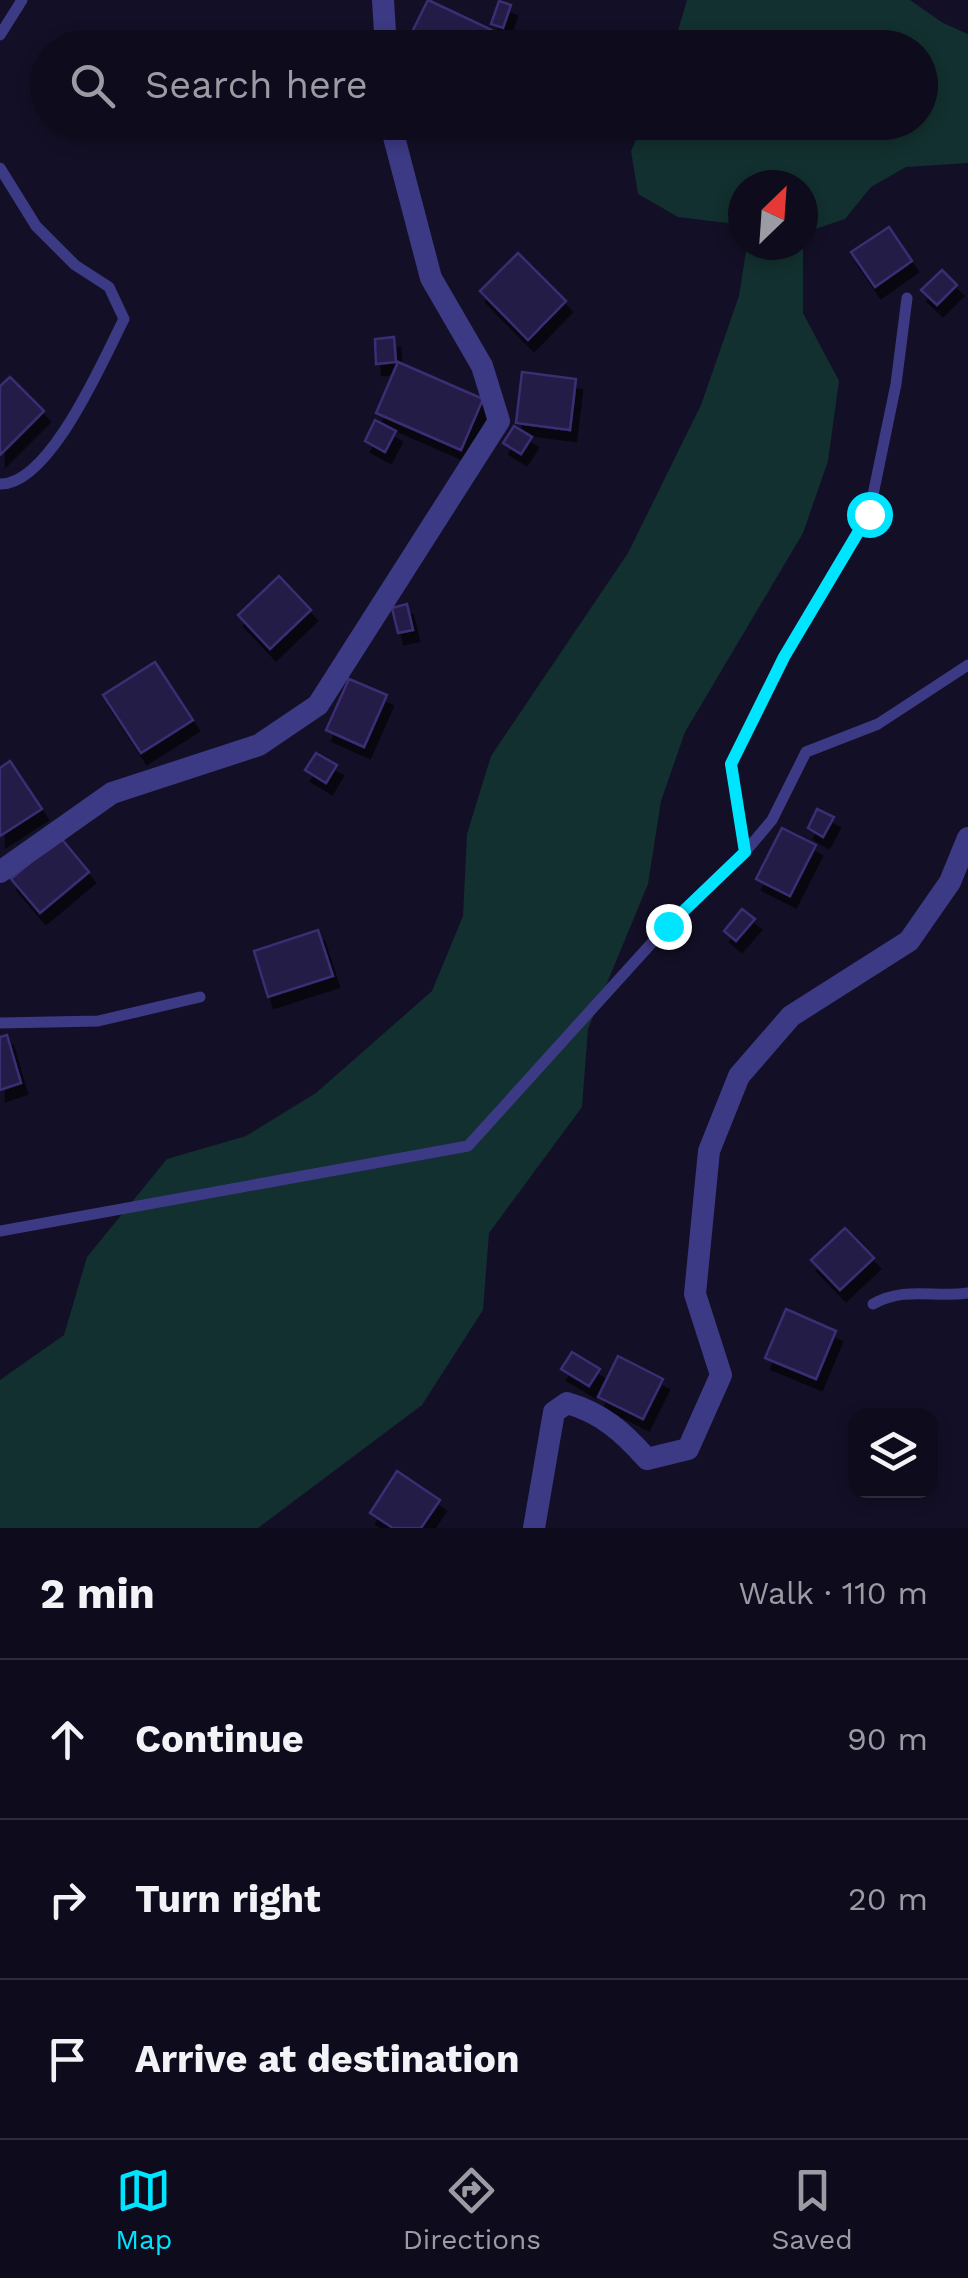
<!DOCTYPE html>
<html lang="en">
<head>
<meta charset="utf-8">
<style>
  :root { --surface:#0e0b1c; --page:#1c1929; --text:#f1f3f6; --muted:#9b9ba3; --line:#2e2b3b; --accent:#00e5ff }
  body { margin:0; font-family:"Work Sans",sans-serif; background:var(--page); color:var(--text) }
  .controls { position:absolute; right:30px; bottom:30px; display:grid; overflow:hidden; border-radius:20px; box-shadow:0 5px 15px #0003 }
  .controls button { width:90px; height:90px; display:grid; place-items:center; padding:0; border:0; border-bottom:2px solid var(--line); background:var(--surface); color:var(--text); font:50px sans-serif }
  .compass { position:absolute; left:728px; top:170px; width:90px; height:90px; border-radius:50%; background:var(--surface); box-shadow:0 5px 15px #0003; rotate:25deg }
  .stop { position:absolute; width:30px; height:30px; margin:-22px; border:8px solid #00e5ff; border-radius:50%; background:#fff }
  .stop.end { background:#00e5ff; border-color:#fff; box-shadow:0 2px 10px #0008 }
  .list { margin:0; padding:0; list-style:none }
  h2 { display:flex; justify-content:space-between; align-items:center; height:130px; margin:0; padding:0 40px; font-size:42px }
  h2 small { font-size:32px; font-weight:400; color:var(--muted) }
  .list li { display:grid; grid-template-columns:65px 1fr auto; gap:30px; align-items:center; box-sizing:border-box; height:160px; padding:0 40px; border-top:2px solid var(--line) }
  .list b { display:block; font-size:38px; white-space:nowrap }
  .list em { font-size:32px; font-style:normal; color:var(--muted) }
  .icon { flex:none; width:55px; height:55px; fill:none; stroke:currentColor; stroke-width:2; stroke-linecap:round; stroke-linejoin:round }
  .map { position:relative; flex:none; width:968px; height:1528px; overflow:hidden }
  .search { position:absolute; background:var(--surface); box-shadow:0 5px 15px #0003; left:30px; right:30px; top:30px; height:110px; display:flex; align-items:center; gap:25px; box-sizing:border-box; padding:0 35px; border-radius:55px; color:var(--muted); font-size:38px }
  .sheet { height:610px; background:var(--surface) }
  nav { display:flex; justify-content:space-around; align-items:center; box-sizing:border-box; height:140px; border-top:2px solid var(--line); background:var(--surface); font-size:28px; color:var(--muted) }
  nav a { display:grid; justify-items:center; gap:5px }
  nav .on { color:var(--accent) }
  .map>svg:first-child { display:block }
  .green { fill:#12302f }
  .building { fill:#241b47; stroke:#3b2d73; stroke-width:2.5; filter:url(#shadow) }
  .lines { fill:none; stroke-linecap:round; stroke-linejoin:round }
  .service { stroke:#3d3a85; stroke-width:11 }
  .minor { stroke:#3d3a85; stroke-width:22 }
  .route { stroke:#00e5ff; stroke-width:12 }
</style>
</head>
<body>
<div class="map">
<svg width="968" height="1528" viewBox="0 0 968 1528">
  <defs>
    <filter id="shadow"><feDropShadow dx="6" dy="11" stdDeviation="0" flood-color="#0009"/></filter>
  </defs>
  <rect width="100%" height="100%" fill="#130f26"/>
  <!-- green -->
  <path class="green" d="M687,0h223l33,23 25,11v129l-62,4 -35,20 -26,32 -42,14v-48h-60v40l-65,-8 -40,-23 -7,-43 12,-28 277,-1v-74l-247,-1z
    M747,245h56v68l36,68 -11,80 -25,72 -118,199 -24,69 -13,83 -60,145 -6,78 -93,126 -6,77 -61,95 -164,123h-258v-148l64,-45 23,-78 80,-98 79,-23 70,-43 116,-102 31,-75 4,-82 24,-78 137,-203 73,-148 38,-109z"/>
  <!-- building -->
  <path class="building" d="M428,0l64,30 -8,18h-80z
    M499,1l12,4 -8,23 -12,-4z
    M889,227l23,34 -37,26 -24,-35z
    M518,253l48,48 -38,39 -48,-49z
    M942,270l15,15 -20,20 -16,-15z
    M394,337l2,25 -20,2 -1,-25z
    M398,362l85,37 -22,51 -85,-37z
    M522,372l54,7 -6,51 -54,-7z
    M10,377l34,34 -44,44v-69z
    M375,420l21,11 -11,21 -20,-11z
    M514,426l18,11 -11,17 -18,-11z
    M279,576l32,34 -41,39 -32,-34z
    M407,604l6,26 -15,3 -6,-25z
    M155,662l38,58 -52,33 -38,-58z
    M349,679l38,16 -23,52 -38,-17z
    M316,753l21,12 -11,18 -21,-13z
    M10,761l32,48 -42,27v-68z
    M817,809l17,8 -11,20 -15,-9z
    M782,828l34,17 -26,51 -34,-17z
    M60,837l29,35 -49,41 -29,-34z
    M742,909l13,10 -19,22 -12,-10z
    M318,930l15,46 -65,21 -14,-46z
    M7,1035l14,48 -21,7v-53z
    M845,1228l29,30 -34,32 -29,-30z
    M786,1309l50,22 -20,48 -51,-21z
    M572,1352l28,17 -11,17 -28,-17z
    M618,1356l45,23 -20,40 -45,-22z
    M397,1471l43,29 -19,28h-28l-23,-15z"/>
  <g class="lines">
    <!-- service -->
    <path class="service" d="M0,35l22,-35
      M0,168l36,58 39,39 34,22 15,32c-21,41 -74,166 -124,165
      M745,852l-14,-88 53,-107 85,-143 27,-130 11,-86
      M0,1023l98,-2 102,-24
      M0,1231l468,-85 200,-221 77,-73 27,-32 34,-68 72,-28 90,-59
      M873,1304c32,-18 62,-6 95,-11"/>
    <!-- minor -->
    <path class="minor" d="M383,0l3,48
      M0,872l112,-79 147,-48 59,-40 181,-284 -17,-55 -51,-88 -41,-156
      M534,1528l20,-116 13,-9c35,10 56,29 80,56l41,-10 33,-74 -26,-81 14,-143 30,-75 52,-60 118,-75 41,-59 18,-44"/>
  </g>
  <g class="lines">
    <!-- route -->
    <path class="route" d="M668,926l77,-74 -14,-88 53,-107 85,-143"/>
  </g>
</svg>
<div class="controls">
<button><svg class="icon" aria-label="layers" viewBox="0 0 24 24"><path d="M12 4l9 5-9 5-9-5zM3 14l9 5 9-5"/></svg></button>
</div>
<svg class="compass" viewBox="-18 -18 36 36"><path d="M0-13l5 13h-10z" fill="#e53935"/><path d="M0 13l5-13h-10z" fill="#9b9ba3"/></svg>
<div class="stop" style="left:869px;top:514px"></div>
<div class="stop end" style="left:668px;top:926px"></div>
<div class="search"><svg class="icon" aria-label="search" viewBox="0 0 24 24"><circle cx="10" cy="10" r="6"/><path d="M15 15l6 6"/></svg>Search here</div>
</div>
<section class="sheet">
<h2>2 min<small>Walk · 110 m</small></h2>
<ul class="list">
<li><svg class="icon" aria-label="ahead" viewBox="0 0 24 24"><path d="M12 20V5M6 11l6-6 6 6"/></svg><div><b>Continue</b></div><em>90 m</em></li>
<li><svg class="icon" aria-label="right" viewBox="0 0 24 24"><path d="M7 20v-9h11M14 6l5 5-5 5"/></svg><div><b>Turn right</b></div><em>20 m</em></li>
<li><svg class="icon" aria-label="arrive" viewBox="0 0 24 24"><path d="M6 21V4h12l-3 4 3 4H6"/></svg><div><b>Arrive at destination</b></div></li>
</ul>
</section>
<nav>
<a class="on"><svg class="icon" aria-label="map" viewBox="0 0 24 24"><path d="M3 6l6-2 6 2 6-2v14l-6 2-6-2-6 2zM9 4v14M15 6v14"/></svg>Map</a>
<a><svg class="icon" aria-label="directions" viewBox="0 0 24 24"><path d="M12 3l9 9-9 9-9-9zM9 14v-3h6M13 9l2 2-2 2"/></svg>Directions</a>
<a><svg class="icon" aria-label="saved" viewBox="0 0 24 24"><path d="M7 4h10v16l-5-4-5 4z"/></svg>Saved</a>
</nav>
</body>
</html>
